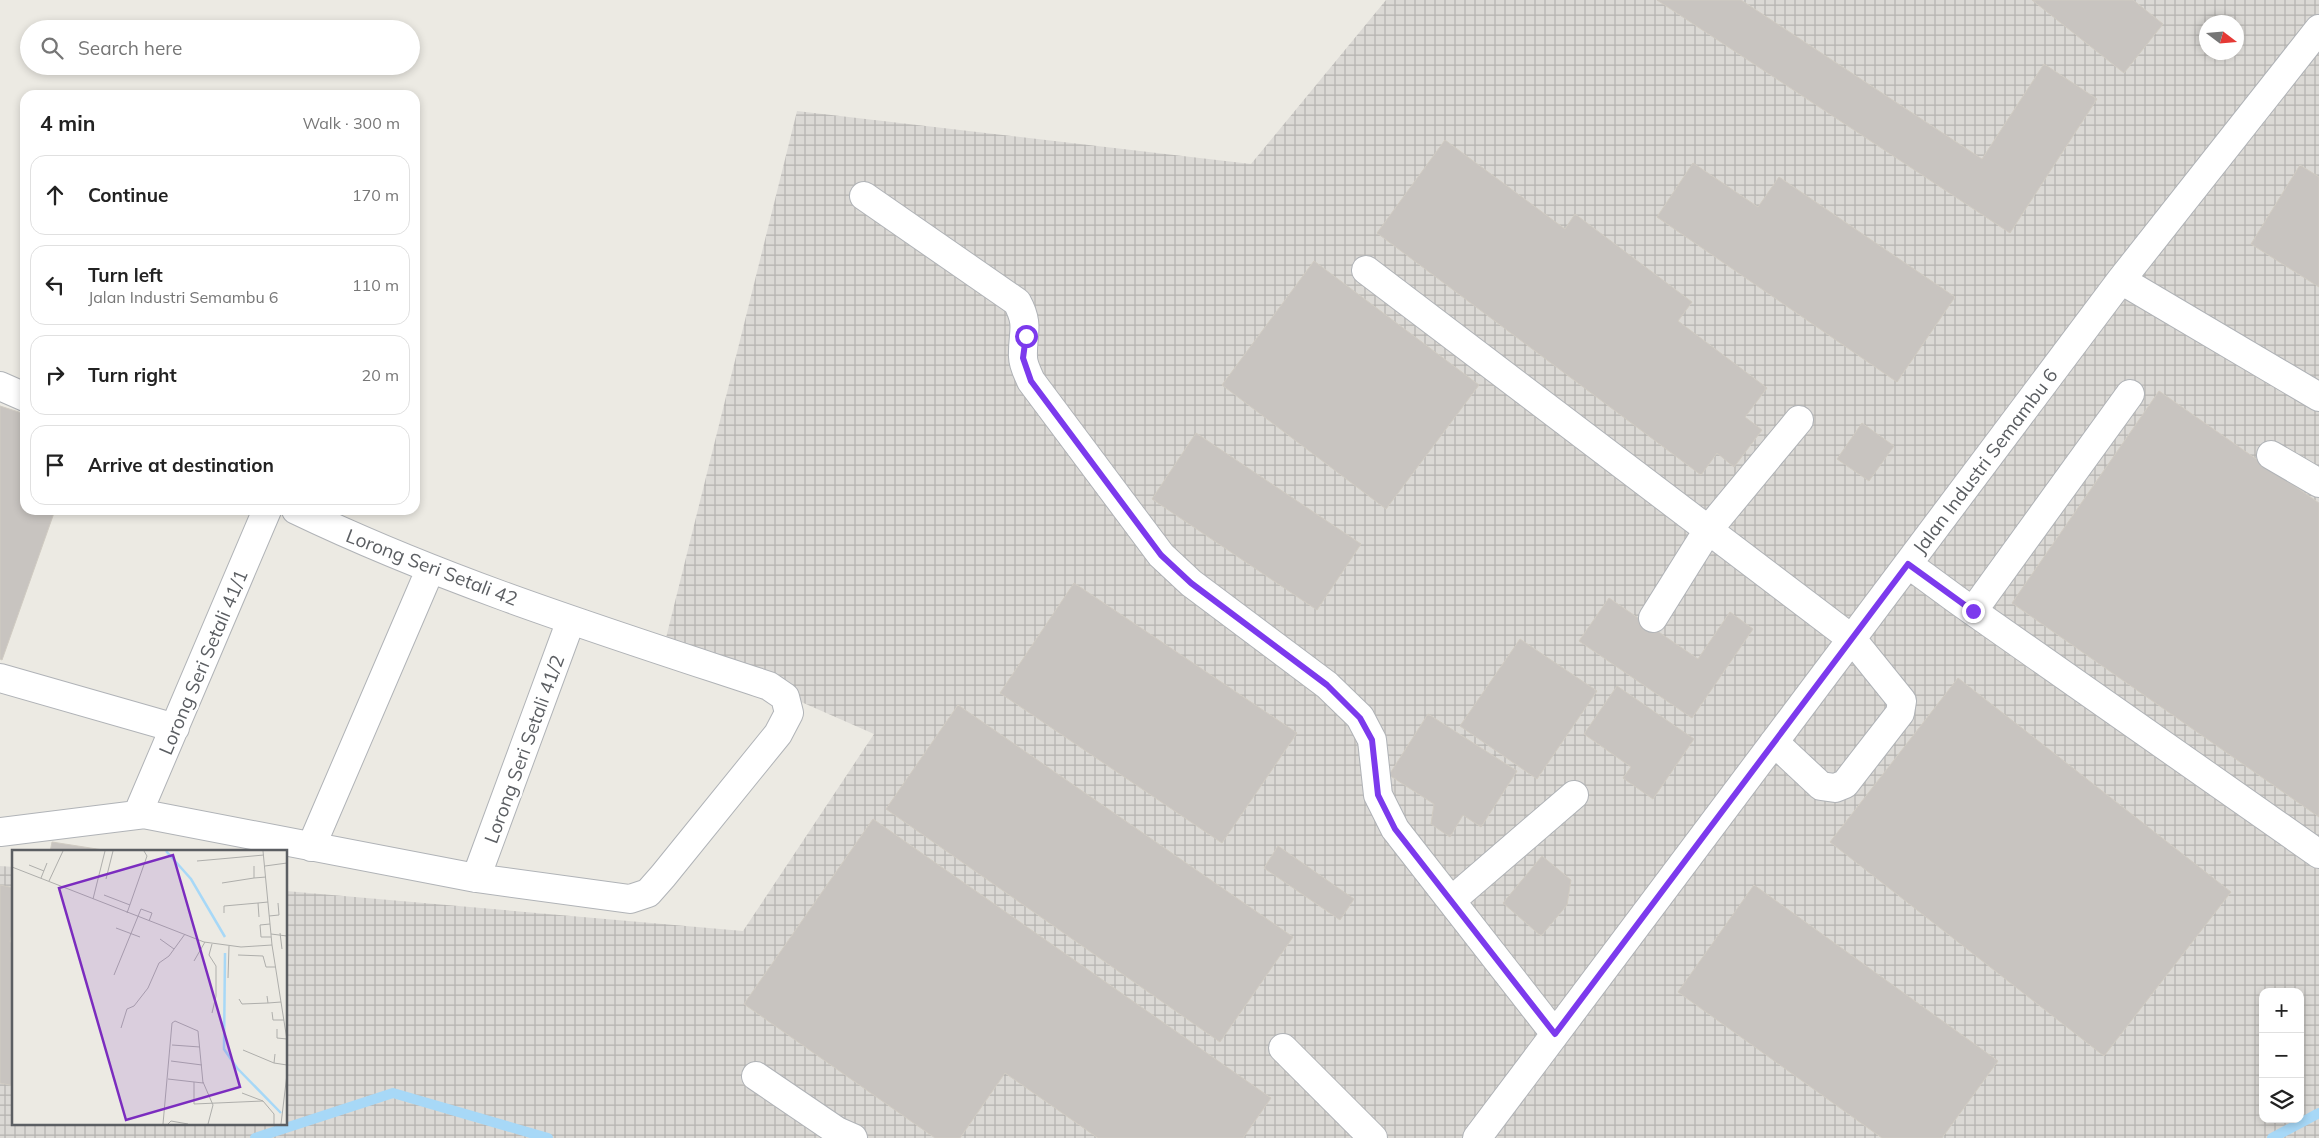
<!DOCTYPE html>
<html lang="en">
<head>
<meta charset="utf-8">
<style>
  :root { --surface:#fff; --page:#f2f2f2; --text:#222; --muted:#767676; --line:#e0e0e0 }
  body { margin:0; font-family:Mulish,sans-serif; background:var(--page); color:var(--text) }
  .controls { position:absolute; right:15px; bottom:15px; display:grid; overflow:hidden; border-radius:10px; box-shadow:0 2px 8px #0003 }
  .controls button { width:45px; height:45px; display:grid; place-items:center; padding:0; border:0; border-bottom:1px solid var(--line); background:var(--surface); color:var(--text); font:25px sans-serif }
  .compass { position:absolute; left:2199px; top:15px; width:45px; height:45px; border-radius:50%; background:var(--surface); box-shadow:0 2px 8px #0003; rotate:106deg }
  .stop { position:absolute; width:15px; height:15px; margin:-11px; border:4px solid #7c3aed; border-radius:50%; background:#fff }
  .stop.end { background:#7c3aed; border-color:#fff; box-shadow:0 1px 5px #0008 }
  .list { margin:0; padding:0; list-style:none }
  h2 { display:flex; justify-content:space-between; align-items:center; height:65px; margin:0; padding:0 20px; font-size:21px }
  h2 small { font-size:16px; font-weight:400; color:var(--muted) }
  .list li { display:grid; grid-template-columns:32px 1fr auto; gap:15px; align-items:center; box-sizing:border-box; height:80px; margin:0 10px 10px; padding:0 10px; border:1px solid var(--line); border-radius:15px }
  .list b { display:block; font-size:19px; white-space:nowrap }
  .list p { margin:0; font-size:16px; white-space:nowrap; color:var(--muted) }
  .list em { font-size:16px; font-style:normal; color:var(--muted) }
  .icon { flex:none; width:28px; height:28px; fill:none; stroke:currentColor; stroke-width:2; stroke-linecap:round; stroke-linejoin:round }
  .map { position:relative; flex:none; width:2319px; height:1138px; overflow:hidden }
  .search { position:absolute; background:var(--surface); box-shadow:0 2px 8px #0003; left:20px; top:20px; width:400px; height:55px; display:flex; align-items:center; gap:12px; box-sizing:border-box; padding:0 18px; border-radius:28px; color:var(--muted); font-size:19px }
  .panel { position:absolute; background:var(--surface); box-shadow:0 2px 8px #0003; left:20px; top:90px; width:400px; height:425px; border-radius:15px }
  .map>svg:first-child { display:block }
  .industrial { fill:url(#industrial-grid); fill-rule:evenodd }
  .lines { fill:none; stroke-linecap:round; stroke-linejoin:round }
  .stream { stroke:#a7d8f7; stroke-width:10 }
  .building { fill:#c8c4c0; stroke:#d0cbc2 }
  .minor-casing { stroke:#b0b3b7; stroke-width:30 }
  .minor { stroke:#fff; stroke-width:28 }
  .route { stroke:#7c3aed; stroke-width:6 }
  .labels { text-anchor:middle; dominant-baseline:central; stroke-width:5; stroke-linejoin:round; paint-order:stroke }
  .street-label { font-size:19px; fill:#5b5e62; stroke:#fff }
  .inset-river { fill:none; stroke:#a7d8f7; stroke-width:2.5 }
  .inset-road { fill:none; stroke:#aeaeab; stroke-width:1 }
  .view { fill:#7b2cbf; fill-opacity:0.15; stroke:#7b2cbf; stroke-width:2.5 }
  .inset-edge { fill:none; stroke:#5b5e62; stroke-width:2.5 }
</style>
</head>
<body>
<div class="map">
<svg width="2319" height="1138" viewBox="0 0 2319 1138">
  <defs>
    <pattern id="industrial-grid" width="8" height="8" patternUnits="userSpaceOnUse" patternTransform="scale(1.25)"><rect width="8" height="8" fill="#dbd9d5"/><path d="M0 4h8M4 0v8" fill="none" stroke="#b5b3b0"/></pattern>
  </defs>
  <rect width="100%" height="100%" fill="#eceae3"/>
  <!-- industrial -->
  <path class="industrial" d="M1386,0h933v1138h-2319v-272l14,1v257h272v-233l457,40 131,-197 -209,-92 132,-531 454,53zM2206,22h30v30h-30zM2263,992h37v127h-37z"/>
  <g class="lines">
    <!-- stream -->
    <path class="stream" d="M255,1138l138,-45 155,45
      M2272,1138l47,-25"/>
  </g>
  <!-- building -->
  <path class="building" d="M1657,0h84l241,159 62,-95 53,35 -87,134z
    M2032,0h101l30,24 -39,49z
    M1445,140l120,89 10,-15 117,88 -14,19 89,67 -22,29 17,13 -28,37 -17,-14 -16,22 -324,-242z
    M1693,163l65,44 21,-30 176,120 -58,85 -240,-165z
    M2300,165l19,12v110l-68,-43z
    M1314,261l165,124 -93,124 -164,-124z
    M2159,391l160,112v314l-307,-214z
    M0,406l25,8v96h30l-53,150 -2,-1z
    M1862,423l32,23 -25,35 -32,-22z
    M1196,433l165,111 -44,66 -165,-111z
    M1074,583l223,150 -75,110 -222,-150z
    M1609,598l89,61 32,-47 23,17 -61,89 -113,-77z
    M1520,639l77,52 -60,88 -77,-53z
    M1958,678l273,214 -127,164 -274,-214z
    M1617,686l77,53 -41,60 -30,-21 8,-11 -47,-33z
    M958,705l335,232 -73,105 -334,-233z
    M1428,714l89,57 -36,56 -18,-12 -13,22 -19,-13 3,-20 -45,-29z
    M873,819l398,279 -28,40h-145l-93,-65 -45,65h-25l-191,-134z
    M52,842l64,10h-66z
    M1278,846l76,53 -14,21 -76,-52z
    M1542,856l29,24 -4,25 -26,31 -38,-33z
    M0,885l14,3v35l-4,19h4v144l-14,-3z
    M1754,885l244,176 -56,77h-60l-204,-146z"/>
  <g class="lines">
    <!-- minor casing -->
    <g class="minor-casing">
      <path id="minor" d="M864,196l153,106c13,24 5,31 6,55 0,8 5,17 8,24l130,174 30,28 136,102 33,32 12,23 6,55 17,34 160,205
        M1366,270l486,369 50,62 -2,12 -55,71 -10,4 -14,-2 -47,-44
        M2121,280l198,117
        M0,386l25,11
        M2271,455l48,28
        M267,510l-129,303 338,65 154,21 18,-6 15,-17 115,-142 11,-21 -4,-16 -16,-11c-160,-53 -321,-103 -473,-176
        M1908,564l49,36 362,254
        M1973,611l157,-217
        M1653,618l55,-88 91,-110
        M0,678l175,50
        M0,832l145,-18
        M311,847l119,-277
        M476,878l95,-258
        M1452,900l122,-105
        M1283,1048l90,90
        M756,1076l81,55 16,7
        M1477,1138l644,-858 198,-251"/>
    </g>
    <!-- minor -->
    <use href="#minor" class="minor"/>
  </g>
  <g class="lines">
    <!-- route -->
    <path class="route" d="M1026,336l-3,22 8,23 130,174 30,28 136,102 33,33 12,22 6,55 17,34 160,205 353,-470 65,47"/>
  </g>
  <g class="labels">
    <!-- street labels -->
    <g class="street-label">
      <text transform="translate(1985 461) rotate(-53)">Jalan Industri Semambu 6</text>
      <text transform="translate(432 567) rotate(21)">Lorong Seri Setali 42</text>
      <text transform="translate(203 662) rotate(-67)">Lorong Seri Setali 41/1</text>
      <text transform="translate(524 749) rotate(-70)">Lorong Seri Setali 41/2</text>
    </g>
  </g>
  <!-- overview -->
  <g transform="translate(12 850)">
    <rect width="275" height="275" fill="#eceae3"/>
    <path class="inset-river" d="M154,1l25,28 34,58M213,103l-1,96 13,19 44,45"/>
    <path class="inset-road" d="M251,1l9,94 15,95M185,11l67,-6M17,15l15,6M242,16v12l12,-1M253,16l22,-3M0,17l192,75 37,5 31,-2M29,28l6,-15M94,29l7,-28M37,31l14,-30M210,33l32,-5M92,45l26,10M81,49l12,-48M115,63l20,-57 -3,-5M212,63v-7l34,-3M257,66l10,-1 -1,-12M247,67l-1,-14 10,-1M258,74l-10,1 1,12h10M104,78l24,9M268,83l2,16M259,84l16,2M148,89l14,10M226,105l25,1 3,11h9M182,111l11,-19M102,125l27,-66 11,4 -3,8M216,128l1,-32M255,146l1,7 13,-1M227,149l3,5 26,-1M260,162l1,8h11M200,163l4,-17v-30l-7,-11 3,-11M109,178l6,-19 7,-3 14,-18 11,-25 10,-7 16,-22M265,179v9l10,1M160,195l28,2M231,200l31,13M263,204l-1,9 13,2M159,211l31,4M182,232v22l69,-3M191,232l10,23 -5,19M230,243l21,8 11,13v10M151,274l9,-101 3,-2 23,10 5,52 -35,-4M156,274l3,-3 17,3M269,274l6,-50"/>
    <path class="view" d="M161,5l67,232 -114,33 -67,-232z"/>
    <rect width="275" height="275" class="inset-edge"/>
  </g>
</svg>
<div class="controls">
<button>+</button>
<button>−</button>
<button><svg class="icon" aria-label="layers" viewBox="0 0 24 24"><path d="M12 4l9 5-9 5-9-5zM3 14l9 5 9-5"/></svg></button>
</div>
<svg class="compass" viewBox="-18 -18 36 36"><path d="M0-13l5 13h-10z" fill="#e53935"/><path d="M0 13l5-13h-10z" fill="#767676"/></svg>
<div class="stop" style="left:1026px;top:336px"></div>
<div class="stop end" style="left:1973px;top:611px"></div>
<div class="search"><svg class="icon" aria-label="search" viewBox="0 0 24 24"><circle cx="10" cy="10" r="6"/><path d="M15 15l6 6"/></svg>Search here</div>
<section class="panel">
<h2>4 min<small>Walk · 300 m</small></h2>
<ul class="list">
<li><svg class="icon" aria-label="ahead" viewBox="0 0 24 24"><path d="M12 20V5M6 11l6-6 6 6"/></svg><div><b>Continue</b></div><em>170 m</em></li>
<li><svg class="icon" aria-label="left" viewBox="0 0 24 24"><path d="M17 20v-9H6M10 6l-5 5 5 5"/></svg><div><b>Turn left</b><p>Jalan Industri Semambu 6</p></div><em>110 m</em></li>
<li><svg class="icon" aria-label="right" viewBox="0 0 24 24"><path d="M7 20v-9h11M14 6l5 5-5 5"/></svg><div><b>Turn right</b></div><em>20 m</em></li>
<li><svg class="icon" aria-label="arrive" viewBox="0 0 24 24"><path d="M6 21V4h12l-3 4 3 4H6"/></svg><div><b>Arrive at destination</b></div></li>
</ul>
</section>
</div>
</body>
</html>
